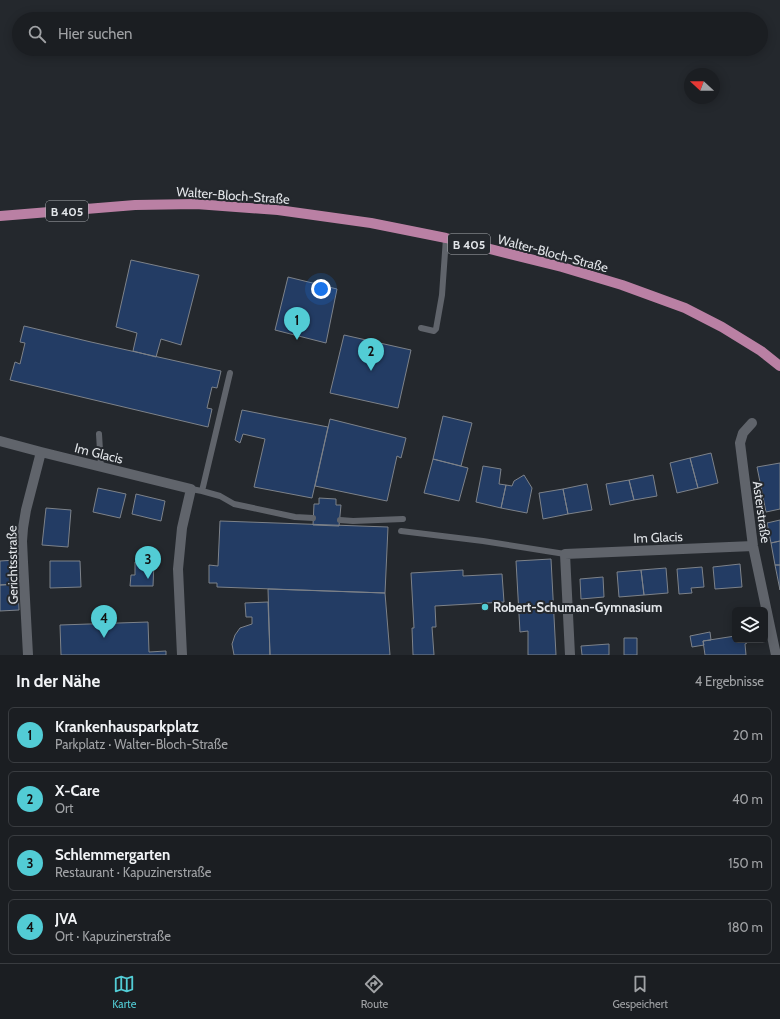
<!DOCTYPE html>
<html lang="de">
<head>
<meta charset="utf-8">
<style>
  :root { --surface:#1b1e22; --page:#24272a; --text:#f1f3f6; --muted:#a0a2a5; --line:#393c40; --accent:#52ccd5 }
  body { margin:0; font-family:Cabin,sans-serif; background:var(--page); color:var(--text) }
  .controls { position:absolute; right:12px; bottom:12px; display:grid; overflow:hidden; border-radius:6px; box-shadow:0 2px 10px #0003 }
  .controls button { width:36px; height:36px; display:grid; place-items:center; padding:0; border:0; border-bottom:1px solid var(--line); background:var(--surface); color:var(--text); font:20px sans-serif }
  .compass { position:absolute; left:684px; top:68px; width:36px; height:36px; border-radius:50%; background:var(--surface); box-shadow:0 2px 10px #0003; rotate:291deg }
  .you { position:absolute; left:321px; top:289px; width:14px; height:14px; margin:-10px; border:3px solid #fff; border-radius:50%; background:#1a73e8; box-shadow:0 0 0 6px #1a73e833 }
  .badge { display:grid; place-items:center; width:26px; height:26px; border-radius:50%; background:var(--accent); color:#111; font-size:13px; font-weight:700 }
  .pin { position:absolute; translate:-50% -33px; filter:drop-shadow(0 1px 2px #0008) }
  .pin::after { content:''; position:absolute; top:21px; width:14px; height:12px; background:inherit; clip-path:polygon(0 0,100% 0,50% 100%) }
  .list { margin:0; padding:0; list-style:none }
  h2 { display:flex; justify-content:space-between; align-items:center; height:52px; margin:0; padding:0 16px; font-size:17px }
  h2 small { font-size:13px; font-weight:400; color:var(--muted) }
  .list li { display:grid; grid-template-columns:26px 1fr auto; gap:12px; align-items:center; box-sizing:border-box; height:56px; margin:0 8px 8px; padding:0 8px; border:1px solid var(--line); border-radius:6px }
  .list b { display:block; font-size:15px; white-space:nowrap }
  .list p { margin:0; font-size:13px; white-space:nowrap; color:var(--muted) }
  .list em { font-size:13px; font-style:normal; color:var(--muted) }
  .icon { flex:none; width:22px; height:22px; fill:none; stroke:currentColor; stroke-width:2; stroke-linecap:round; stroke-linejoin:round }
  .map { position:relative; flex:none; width:780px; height:655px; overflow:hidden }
  .search { position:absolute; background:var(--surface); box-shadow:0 2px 10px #0003; left:12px; right:12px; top:12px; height:44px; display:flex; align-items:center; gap:10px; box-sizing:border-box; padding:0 14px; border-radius:22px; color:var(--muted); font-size:15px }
  .sheet { height:308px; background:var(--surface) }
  nav { display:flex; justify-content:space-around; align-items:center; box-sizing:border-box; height:56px; border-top:1px solid var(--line); background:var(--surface); font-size:11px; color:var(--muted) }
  nav a { display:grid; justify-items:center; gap:2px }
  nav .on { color:var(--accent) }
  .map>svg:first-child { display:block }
  .building { fill:#233c64; stroke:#7d8289 }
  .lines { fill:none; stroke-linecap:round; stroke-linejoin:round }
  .lane { stroke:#60646b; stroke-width:6 }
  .street { stroke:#60646b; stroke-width:10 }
  .primary { stroke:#ba80a4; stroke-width:10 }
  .poi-dot { fill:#52ccd5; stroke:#24282d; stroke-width:1.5 }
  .labels { text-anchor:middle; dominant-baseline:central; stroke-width:4; stroke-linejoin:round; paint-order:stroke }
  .shield { fill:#24282d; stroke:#a9acb1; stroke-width:1 }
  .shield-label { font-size:12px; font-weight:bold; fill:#e2e5e9 }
  .street-label { font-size:13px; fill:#e2e5e9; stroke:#24282d }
  .poi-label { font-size:13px; font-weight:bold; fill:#e2e5e9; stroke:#24282d; text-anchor:start }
</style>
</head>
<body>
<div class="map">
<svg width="780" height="655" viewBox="0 0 780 655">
  <rect width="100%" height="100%" fill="#24282d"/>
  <!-- building -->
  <path class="building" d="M131,260l68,15 -18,70 -20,-6 -5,18 -23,-6 4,-18 -21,-6z
    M288,277l49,12 -11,54 -51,-13z
    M24,326l67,16 130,29 -4,17 -5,-1 -5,21 5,1 -4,18 -198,-47 5,-18 5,2 5,-21 -5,-1z
    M344,335l67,15 -13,58 -68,-15z
    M242,410l86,17 -16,71 -58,-11 11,-48 -22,-5 -3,9 -5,-3z
    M443,416l29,7 -11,43 -28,-7z
    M330,419l76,19 -5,20 -4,-2 -10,45 -72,-15z
    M711,453l7,30 -20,5 -8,-30z
    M690,458l8,30 -21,5 -7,-30z
    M433,459l35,9 -9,33 -35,-8z
    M780,463v46l-14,3 -9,-45z
    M483,466l18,3 -2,15 7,1 -5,23 -25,-6z
    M524,475l8,13 -5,25 -26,-5 5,-23 6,1 2,-5z
    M653,475l4,21 -23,4 -5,-20z
    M629,480l5,20 -24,5 -4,-21z
    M587,484l5,26 -24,4 -5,-25z
    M98,488l28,6 -6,24 -27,-6z
    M563,489l5,25 -25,5 -4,-26z
    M136,494l29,7 -4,20 -29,-7z
    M319,498l17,1v6h5l-2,21 -26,-1 1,-21h5z
    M46,508l25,2 -3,37 -26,-2z
    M780,520v21l-9,2 -4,-20z
    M220,521l168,6 -3,66 -168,-6v-4h-8v-18l9,1z
    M780,541v24h-5l-4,-22z
    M551,559l5,96h-28v-24l-8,1 -4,-71z
    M16,560l2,24 -18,1v-24z
    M50,561h30l1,26 -31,1z
    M135,562h19l-1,24h-23l1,-11h4z
    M740,564l2,23 -27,2 -2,-22z
    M775,565h5v25z
    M702,567l2,20 -13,1 1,5 -13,1 -2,-25z
    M666,568l2,25 -24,2 -3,-25z
    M463,570v6l39,-2 2,28 -69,4 1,21h-4l2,28h-21l-1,-27h2l-3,-55z
    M641,570l3,25 -25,2 -2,-25z
    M603,577l1,20 -23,2 -1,-20z
    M18,584l1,26 -19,1v-26z
    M268,589l117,4 5,62h-120z
    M268,602l2,53h-36l-2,-11 3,-9 5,-7 12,-4v-7h-6l-1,-14z
    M148,622l1,30 17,-1v4h-105l-1,-30z
    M710,632l1,8 -8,1 1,4 -12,2 -2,-11z
    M735,636v4h12v3l-2,1 1,11h-41l-2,-14z
    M624,638h13v17h-13z
    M609,644v11h-27l-1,-9z"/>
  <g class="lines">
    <!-- lane -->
    <path class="lane" d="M421,328l13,3 2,-2 6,-34 4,-57
      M99,434l2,33
      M191,489l11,2 18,5 14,8 61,13 18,1
      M202,491l28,-118
      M340,520l13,1 50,-2
      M401,531l82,10 82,13"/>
    <!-- street -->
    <path class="street" d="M752,423l-9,10 -3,10 13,103 23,109
      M0,441l41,11 150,37 -9,39 -4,41 4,86
      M28,655l-5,-93 -1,-21 1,-13 3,-18 15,-58
      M570,655l-5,-101 188,-8"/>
    <!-- primary -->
    <path class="primary" d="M0,216l135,-11 61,-1 82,6 93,13 75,15 116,29 60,18 63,23 37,19 39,24 19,15"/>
  </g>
  <!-- markers -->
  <circle class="poi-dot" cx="485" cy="607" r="4"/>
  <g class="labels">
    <!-- shield labels -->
    <g class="shield">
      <rect x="46" y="201" width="42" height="20" rx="3"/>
      <rect x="448" y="234" width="42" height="20" rx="3"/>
    </g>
    <g class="shield-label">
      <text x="67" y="211">B 405</text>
      <text x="469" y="244">B 405</text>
    </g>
    <!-- street labels -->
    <g class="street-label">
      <text transform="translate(233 195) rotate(4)">Walter-Bloch-Straße</text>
      <text transform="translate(553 253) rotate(15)">Walter-Bloch-Straße</text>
      <text transform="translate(99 453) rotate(14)">Im Glacis</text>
      <text transform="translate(762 512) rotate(82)">Asterstraße</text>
      <text transform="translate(658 537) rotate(-2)">Im Glacis</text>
      <text transform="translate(12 565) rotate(-91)">Gerichtsstraße</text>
    </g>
    <!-- poi labels -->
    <g class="poi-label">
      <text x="493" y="607">Robert-Schuman-Gymnasium</text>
    </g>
  </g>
</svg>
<div class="controls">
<button><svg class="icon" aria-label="layers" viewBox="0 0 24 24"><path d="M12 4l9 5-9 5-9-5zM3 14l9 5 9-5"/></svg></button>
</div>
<svg class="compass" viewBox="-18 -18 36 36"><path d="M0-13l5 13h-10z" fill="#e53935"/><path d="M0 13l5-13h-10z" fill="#a0a2a5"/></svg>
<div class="you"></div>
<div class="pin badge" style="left:297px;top:340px">1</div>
<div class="pin badge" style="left:371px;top:371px">2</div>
<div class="pin badge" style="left:148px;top:579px">3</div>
<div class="pin badge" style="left:104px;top:638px">4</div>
<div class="search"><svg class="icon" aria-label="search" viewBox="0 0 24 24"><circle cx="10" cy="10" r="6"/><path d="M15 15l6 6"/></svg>Hier suchen</div>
</div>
<section class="sheet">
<h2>In der Nähe<small>4 Ergebnisse</small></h2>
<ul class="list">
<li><span class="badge">1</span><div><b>Krankenhausparkplatz</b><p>Parkplatz · Walter-Bloch-Straße</p></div><em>20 m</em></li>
<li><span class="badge">2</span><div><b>X-Care</b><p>Ort</p></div><em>40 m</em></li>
<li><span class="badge">3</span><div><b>Schlemmergarten</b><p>Restaurant · Kapuzinerstraße</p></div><em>150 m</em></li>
<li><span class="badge">4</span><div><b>JVA</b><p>Ort · Kapuzinerstraße</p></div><em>180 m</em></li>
</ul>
</section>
<nav>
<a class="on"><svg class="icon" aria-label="map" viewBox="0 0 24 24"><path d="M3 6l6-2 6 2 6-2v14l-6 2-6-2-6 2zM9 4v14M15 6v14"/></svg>Karte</a>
<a><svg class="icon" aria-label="directions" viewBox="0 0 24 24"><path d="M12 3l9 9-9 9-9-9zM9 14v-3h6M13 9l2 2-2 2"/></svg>Route</a>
<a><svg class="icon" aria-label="saved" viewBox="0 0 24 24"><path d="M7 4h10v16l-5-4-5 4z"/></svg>Gespeichert</a>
</nav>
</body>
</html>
